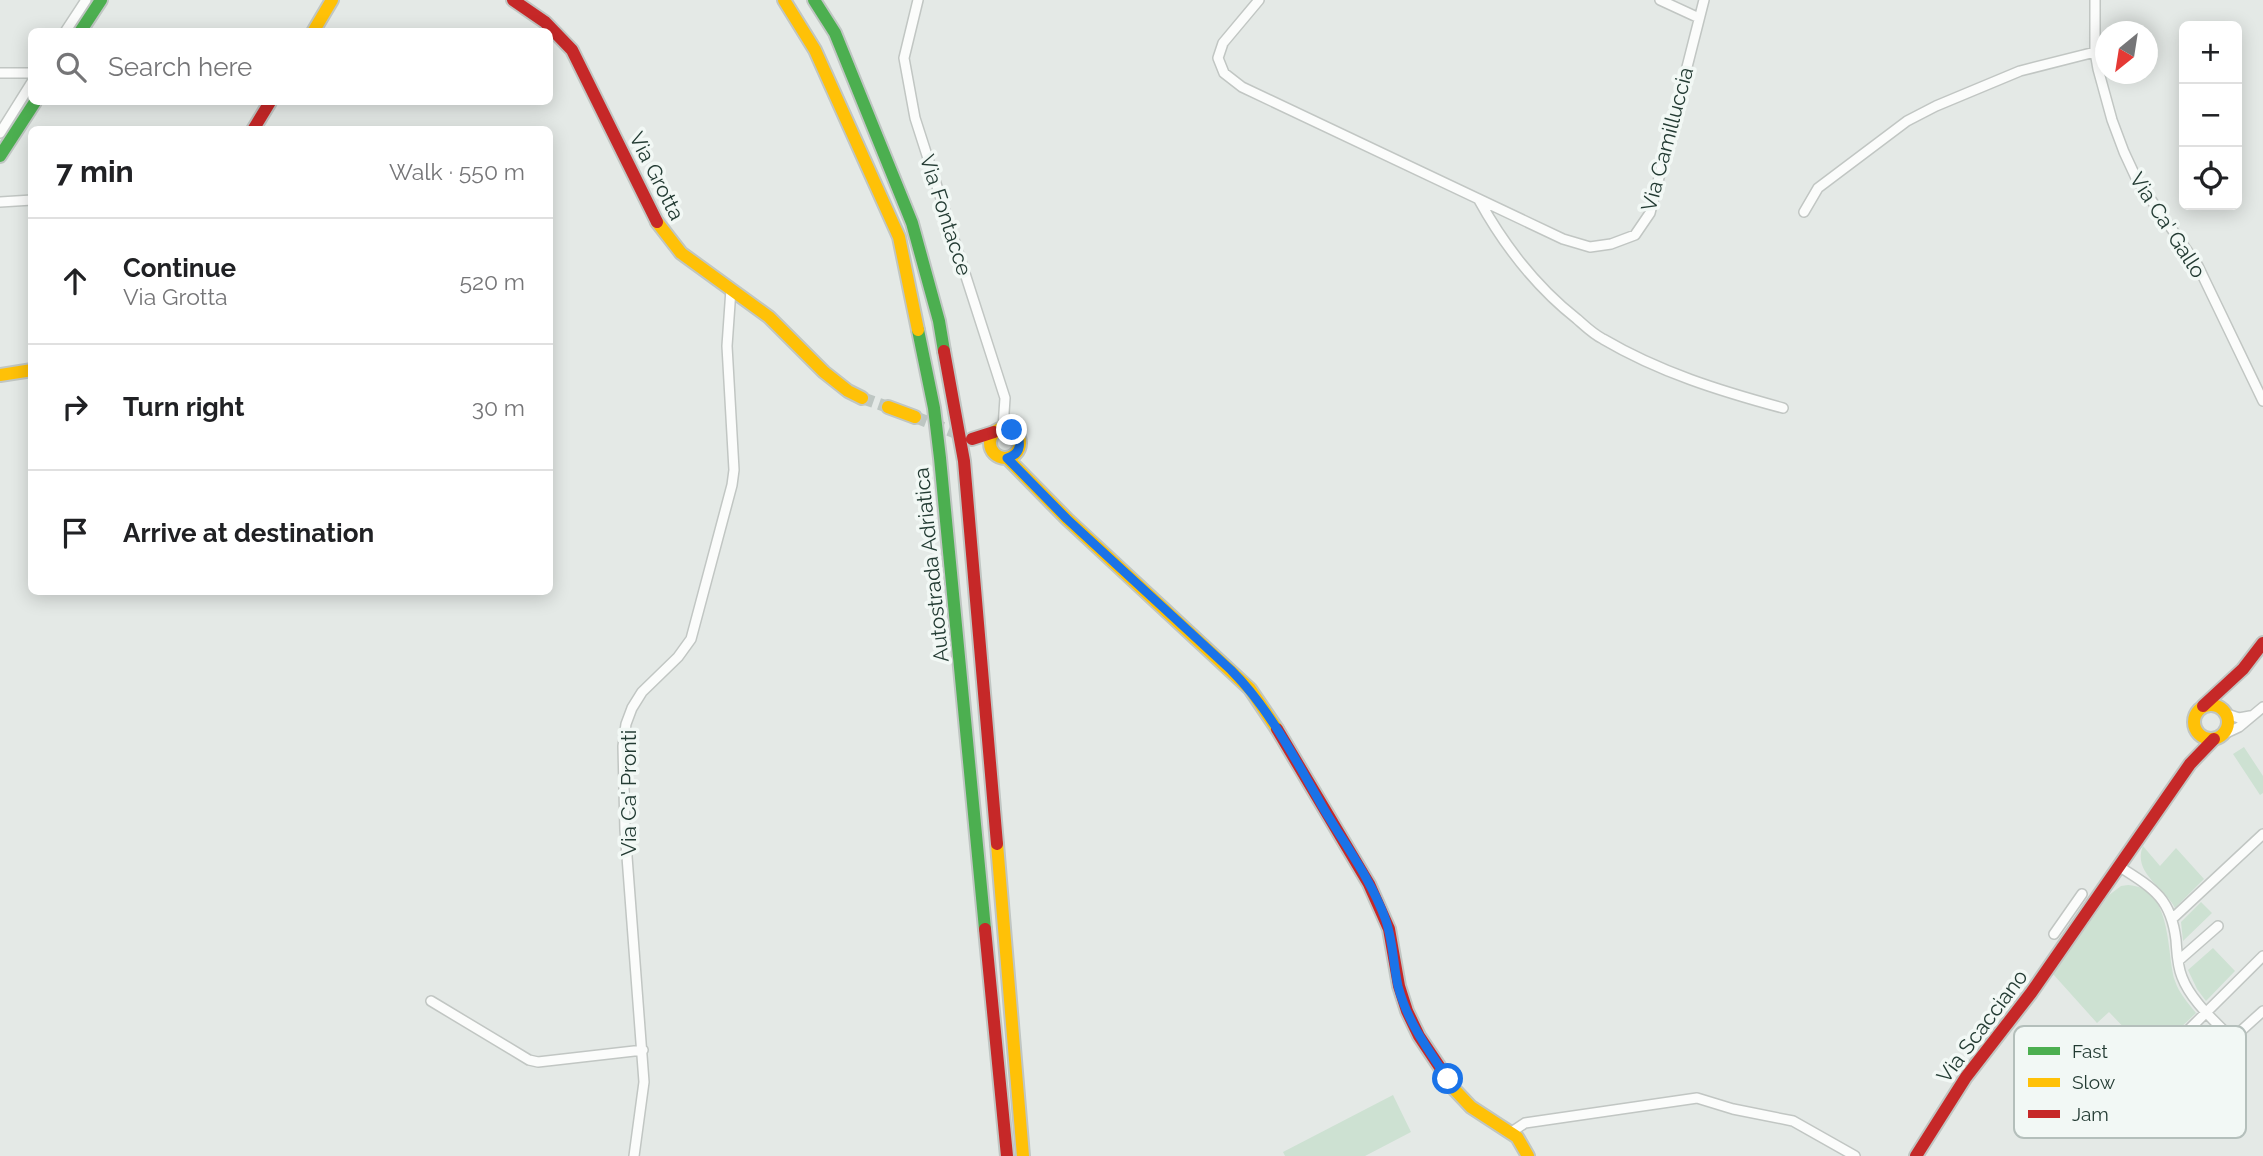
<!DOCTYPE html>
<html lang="en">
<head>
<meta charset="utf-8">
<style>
  :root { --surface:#fff; --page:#f2f2f2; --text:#202124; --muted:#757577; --line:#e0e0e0 }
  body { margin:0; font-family:Raleway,sans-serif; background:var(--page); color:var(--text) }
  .controls { position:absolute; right:21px; top:21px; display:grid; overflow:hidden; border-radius:10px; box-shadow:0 4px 18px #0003 }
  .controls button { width:63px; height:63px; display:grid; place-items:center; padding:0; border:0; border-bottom:2px solid var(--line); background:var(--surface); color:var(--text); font:35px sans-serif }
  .compass { position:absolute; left:2095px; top:21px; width:63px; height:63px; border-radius:50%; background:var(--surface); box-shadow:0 4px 18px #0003; rotate:210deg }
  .stop { position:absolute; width:21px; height:21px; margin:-16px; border:5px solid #1a73e8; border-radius:50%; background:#fff }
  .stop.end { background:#1a73e8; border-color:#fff; box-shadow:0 2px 7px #0008 }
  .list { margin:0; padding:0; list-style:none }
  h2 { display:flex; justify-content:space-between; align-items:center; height:91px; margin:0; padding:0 28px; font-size:30px }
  h2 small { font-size:23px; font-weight:400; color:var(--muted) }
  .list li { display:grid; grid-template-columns:46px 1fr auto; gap:21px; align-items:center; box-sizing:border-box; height:126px; padding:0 28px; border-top:2px solid var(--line) }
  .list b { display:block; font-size:26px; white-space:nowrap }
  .list p { margin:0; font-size:23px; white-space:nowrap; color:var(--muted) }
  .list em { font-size:23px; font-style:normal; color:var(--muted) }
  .icon { flex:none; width:38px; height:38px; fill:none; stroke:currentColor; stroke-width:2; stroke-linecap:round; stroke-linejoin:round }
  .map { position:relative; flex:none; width:2263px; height:1156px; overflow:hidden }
  .search { position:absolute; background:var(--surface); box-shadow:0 4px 18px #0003; left:28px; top:28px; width:525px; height:77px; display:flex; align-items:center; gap:18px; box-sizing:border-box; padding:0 24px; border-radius:10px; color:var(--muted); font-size:26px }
  .panel { position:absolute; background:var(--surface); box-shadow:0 4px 18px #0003; left:28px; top:126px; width:525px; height:469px; border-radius:10px }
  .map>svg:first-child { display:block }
  .green { fill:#cde1d2 }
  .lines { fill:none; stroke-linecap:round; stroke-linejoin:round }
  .secondary-tunnel { stroke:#bdc6c2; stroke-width:12; stroke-dasharray:12 6; stroke-linecap:butt }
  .street-casing { stroke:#c1c6c3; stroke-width:12 }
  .fast-casing { stroke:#c0c6c3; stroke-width:16 }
  .slow-casing { stroke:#c0c6c3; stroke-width:16 }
  .jam-casing { stroke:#c0c6c3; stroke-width:16 }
  .street { stroke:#fbfcfb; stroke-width:9 }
  .fast { stroke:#4caf50; stroke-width:12 }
  .slow { stroke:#ffc107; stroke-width:12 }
  .jam { stroke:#c62828; stroke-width:12 }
  .route { stroke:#1a73e8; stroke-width:9 }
  .labels { text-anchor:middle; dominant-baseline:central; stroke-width:7; stroke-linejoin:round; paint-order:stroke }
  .street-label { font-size:21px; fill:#233b33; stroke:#f2f8f5 }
  .key { fill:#f2f8f5; stroke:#b4bfbb; stroke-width:2 }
  .key-label { font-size:19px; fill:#233b33 }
</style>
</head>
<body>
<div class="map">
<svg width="2263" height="1156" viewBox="0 0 2263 1156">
  <rect width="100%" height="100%" fill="#e4e9e6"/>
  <!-- green -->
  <path class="green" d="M2244,747l19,29v17l-3,2 -27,-41z
    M2143,846l17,20 16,-18 28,31 -29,29c-11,-21 -43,-35 -32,-62z
    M2128,885c45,3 38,67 47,96 4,12 13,22 21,32l-62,59 -19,-20 17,-16 -23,-24 -12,11 -44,-49 56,-79 12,-9z
    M2201,902l11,11 -29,28 -2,-19z
    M2213,948l22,23 -29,30 -9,-12 -9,-19z
    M1393,1095l18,37 -46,24h-80l-2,-4z"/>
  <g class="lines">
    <!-- secondary-tunnel -->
    <path class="secondary-tunnel" d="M862,398l26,9
      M915,417l49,19"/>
    <!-- street casing -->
    <g class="street-casing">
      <path id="street" d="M918,0l-14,58 11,60 90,280 -2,30
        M1259,0l-36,43 -5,15 6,15 18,14 321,152 27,8 21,-3 24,-9 15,-22 54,-213
        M1660,0l39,18
        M2095,0v52l3,17 14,51 12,32 13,28 61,86 65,135
        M65,32l21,-32
        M0,73h32
        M0,133l32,-51
        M1479,200c26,47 56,86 98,119 8,7 16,15 26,20 56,33 117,52 180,69
        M0,202l32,-2
        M1804,212l14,-24 89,-67 29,-15 84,-35 75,-19
        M2227,714l12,4 11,-2
        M2224,734l15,-7 24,-20
        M2120,867c33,21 51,31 56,73 1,12 1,25 6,37 9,24 33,44 50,62l31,-28
        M2173,918l90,-84
        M2054,934l28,-40
        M2178,961l40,-35
        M431,1001l98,59 9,2 105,-12
        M2092,1038l43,45 128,-127
        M1510,1133l15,-10 172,-25 36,11 60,12 62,35
        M634,1156l10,-74 -19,-252 -2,-84 3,-22 6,-16 10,-16 36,-35 13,-18 41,-154 2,-15 -7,-124 4,-57"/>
    </g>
    <!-- fast casing -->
    <g class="fast-casing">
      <path id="fast" d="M814,0l21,33 77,190 27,98 5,30
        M80,32l21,-32
        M0,156l35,-54
        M918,330l16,78 6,50 45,471"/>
    </g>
    <!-- slow casing -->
    <g class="slow-casing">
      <path id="slow" d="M784,0l31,50 84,187 19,93
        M313,32l19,-32
        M657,222l24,31 88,64 55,55 24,19 14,7
        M0,375l32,-5
        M888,407l27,10
        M990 443a15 15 0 1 1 30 0a15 15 0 1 1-30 0Z
        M1007,458l60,61 183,170 27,40
        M2194 722a17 17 0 1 1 34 0a17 17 0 1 1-34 0Z
        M997,844l26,312
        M1443,1072l11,17 17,18 46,30 11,19"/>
    </g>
    <!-- jam casing -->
    <g class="jam-casing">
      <path id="jam" d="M513,0l32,22 27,28 85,172
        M253,130l17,-28
        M944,351l20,110 33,383
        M972,439l22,-7
        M2203,706l40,-37 20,-26
        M1277,729l92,155 20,45 10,57 8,25 12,25 24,36
        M985,929l22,227
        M1916,1156l50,-79 65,-84 159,-229 24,-25"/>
    </g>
    <!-- street -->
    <use href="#street" class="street"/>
    <!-- fast -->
    <use href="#fast" class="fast"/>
    <!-- slow -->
    <use href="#slow" class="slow"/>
    <!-- jam -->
    <use href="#jam" class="jam"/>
  </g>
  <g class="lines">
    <!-- route -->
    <path class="route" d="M1012,430c11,10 10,24 -5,28l60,61 164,151c40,40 66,93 94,141 21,35 46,69 60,107 8,21 8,45 13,68 9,35 30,64 50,93"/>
  </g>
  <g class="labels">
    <!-- street labels -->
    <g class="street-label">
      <text transform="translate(1667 139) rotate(-75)">Via Camilluccia</text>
      <text transform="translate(657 176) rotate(63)">Via Grotta</text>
      <text transform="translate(946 215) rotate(72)">Via Fontacce</text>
      <text transform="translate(2168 225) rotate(57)">Via Ca' Gallo</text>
      <text transform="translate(931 565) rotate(-96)">Autostrada Adriatica</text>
      <text transform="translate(628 793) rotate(-90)">Via Ca' Pronti</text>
      <text transform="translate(1982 1026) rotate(-53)">Via Scacciano</text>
    </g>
  </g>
  <!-- legend -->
  <rect x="2014" y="1026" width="232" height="112" rx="10" class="key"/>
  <rect x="2028" y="1047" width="32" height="8" fill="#4caf50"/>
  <rect x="2028" y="1078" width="32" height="9" fill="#ffc107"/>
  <rect x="2028" y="1110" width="32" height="8" fill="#c62828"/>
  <g class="key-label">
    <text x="2072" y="1058">Fast</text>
    <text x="2072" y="1089">Slow</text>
    <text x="2072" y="1121">Jam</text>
  </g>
</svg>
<div class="controls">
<button>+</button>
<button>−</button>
<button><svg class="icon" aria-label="locate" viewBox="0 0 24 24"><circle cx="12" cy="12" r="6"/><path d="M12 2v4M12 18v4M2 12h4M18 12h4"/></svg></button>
</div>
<svg class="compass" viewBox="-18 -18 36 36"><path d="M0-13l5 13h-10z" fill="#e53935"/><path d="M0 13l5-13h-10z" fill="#757577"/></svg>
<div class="stop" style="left:1448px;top:1079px"></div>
<div class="stop end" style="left:1012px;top:430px"></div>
<div class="search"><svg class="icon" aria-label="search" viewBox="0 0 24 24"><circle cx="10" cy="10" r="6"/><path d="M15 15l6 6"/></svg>Search here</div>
<section class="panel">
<h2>7 min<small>Walk · 550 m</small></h2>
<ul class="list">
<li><svg class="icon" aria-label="ahead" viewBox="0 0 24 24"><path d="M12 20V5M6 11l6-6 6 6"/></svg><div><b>Continue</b><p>Via Grotta</p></div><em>520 m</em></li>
<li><svg class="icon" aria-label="right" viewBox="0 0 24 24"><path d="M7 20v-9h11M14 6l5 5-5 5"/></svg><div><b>Turn right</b></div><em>30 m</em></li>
<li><svg class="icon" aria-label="arrive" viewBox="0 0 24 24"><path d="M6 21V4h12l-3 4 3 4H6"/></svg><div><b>Arrive at destination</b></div></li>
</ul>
</section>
</div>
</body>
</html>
